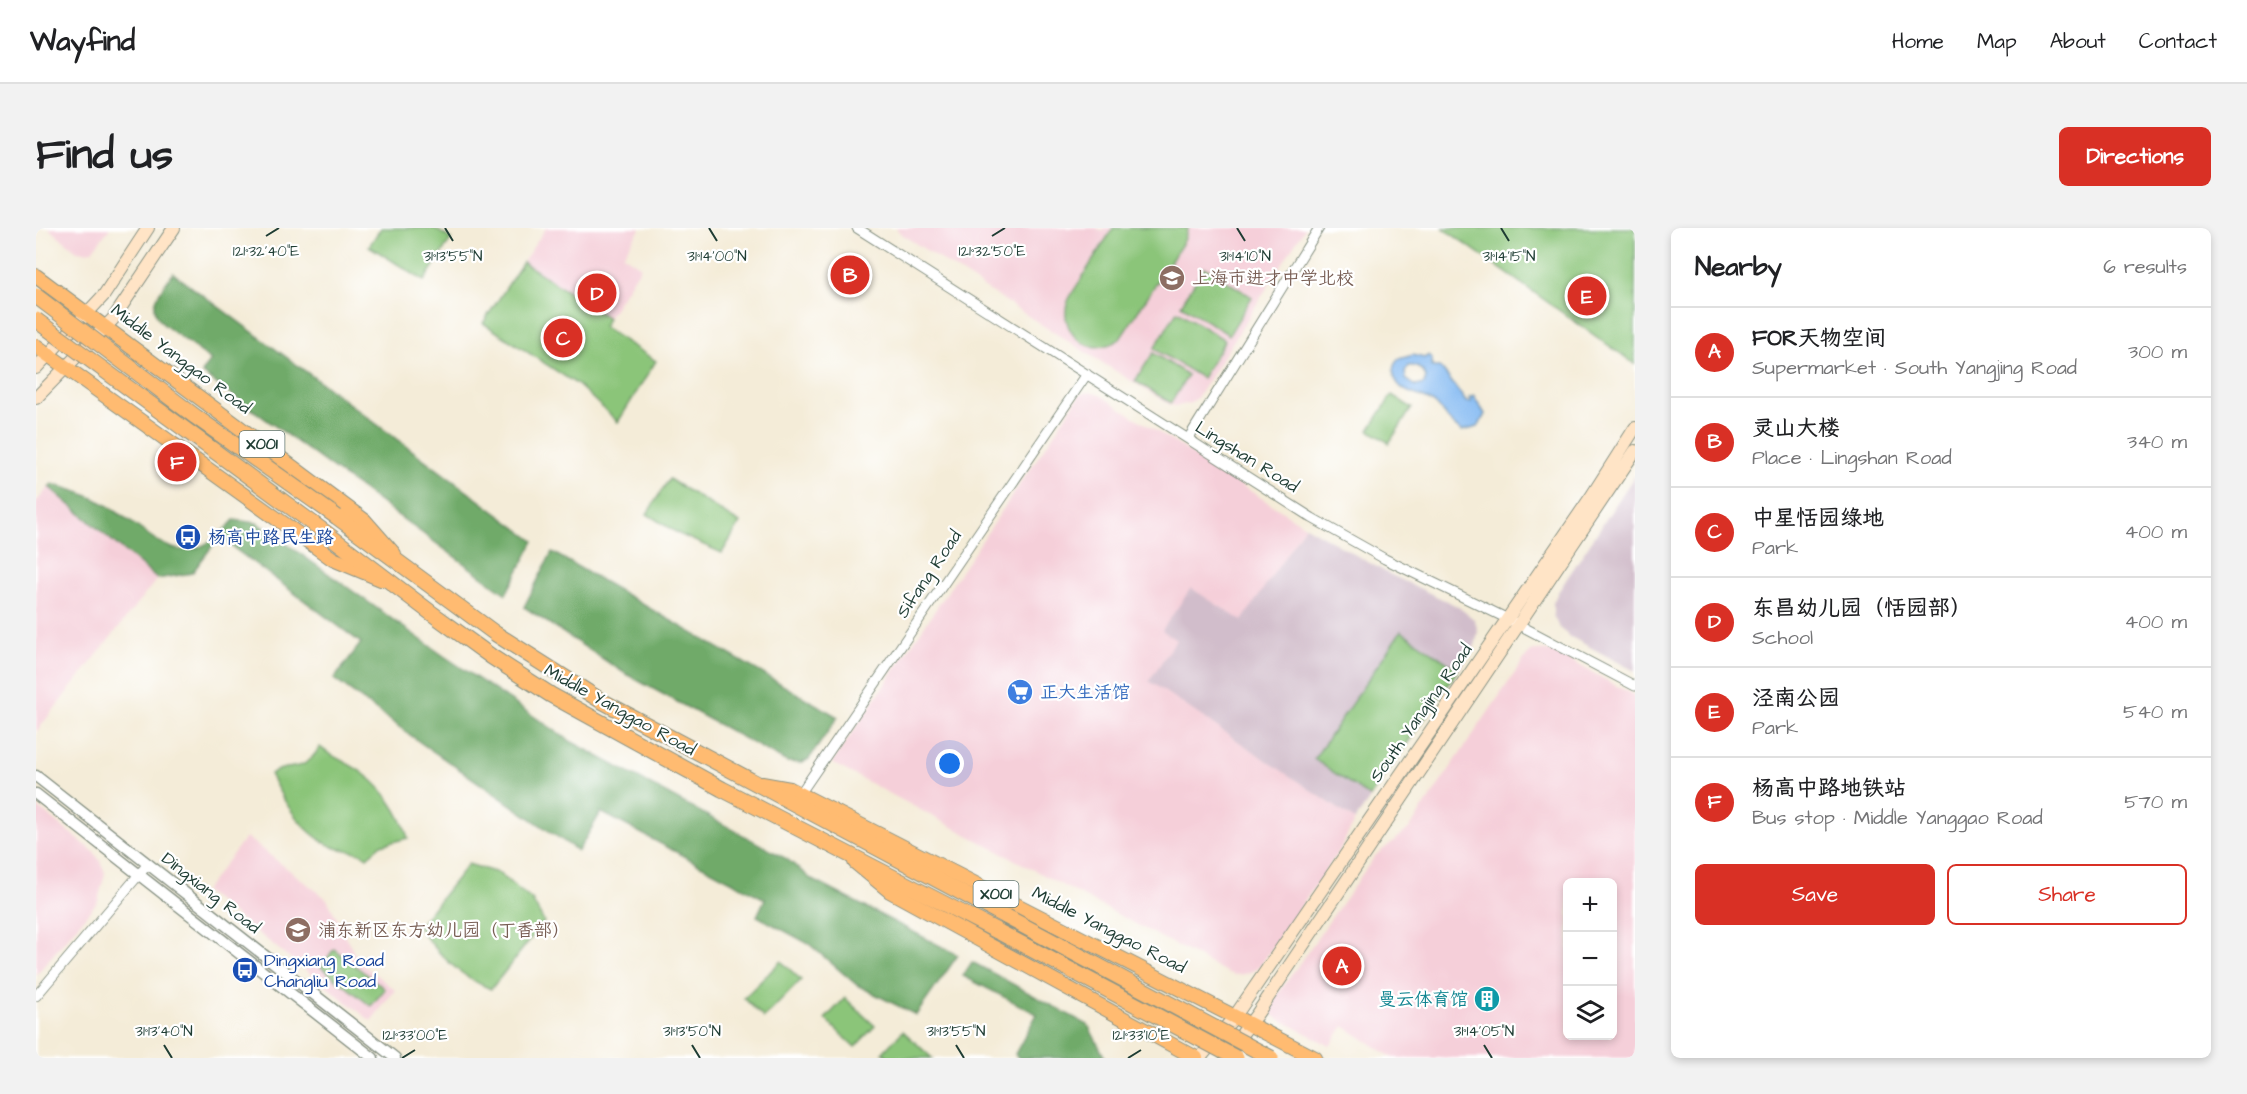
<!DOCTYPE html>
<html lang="en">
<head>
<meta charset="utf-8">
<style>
  :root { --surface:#fff; --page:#f2f2f2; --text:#202124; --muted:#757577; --line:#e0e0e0; --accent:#d93025 }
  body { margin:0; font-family:"Architects Daughter","LXGW WenKai TC",sans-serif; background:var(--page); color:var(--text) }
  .controls { position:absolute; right:18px; bottom:18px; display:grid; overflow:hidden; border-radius:9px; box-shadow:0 3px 9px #0003 }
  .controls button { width:54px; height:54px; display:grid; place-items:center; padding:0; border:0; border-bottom:2px solid var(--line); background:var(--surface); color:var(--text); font:30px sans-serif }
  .you { position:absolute; left:914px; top:536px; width:21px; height:21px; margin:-15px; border:4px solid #fff; border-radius:50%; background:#1a73e8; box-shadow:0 0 0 9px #1a73e833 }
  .badge { display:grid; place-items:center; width:39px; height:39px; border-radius:50%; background:var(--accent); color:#fff; font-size:20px; font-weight:700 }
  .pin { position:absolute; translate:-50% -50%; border:3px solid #fff; box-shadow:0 2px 6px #0006 }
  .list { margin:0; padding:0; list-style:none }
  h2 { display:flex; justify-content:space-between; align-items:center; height:78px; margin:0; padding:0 24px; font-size:26px }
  h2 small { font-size:20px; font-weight:400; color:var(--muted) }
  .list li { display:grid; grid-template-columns:39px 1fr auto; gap:18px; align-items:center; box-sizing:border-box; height:90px; padding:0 24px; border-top:2px solid var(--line) }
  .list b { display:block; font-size:22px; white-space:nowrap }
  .list p { margin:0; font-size:20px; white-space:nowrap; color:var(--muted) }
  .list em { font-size:20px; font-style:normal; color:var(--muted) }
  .actions { display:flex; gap:12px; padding:18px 24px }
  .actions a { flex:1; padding:14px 0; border:2px solid var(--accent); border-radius:9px; text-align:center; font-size:21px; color:var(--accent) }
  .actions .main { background:var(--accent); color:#fff }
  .icon { flex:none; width:33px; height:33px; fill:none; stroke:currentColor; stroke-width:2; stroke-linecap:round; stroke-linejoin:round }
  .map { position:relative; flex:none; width:1599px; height:830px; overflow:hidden; border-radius:9px }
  header { display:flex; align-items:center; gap:36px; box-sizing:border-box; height:84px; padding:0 30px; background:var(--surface); border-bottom:2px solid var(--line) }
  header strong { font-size:28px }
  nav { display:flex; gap:33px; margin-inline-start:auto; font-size:21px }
  .intro { display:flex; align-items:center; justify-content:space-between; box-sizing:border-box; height:144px; padding:0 36px }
  h1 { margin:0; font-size:42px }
  .button { padding:15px 27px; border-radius:9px; background:var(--accent); color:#fff; font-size:21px; font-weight:700 }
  main { display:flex; gap:36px; padding:0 36px }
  aside { flex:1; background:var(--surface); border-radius:9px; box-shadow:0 3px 9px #0003 }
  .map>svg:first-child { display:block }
  .built { fill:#f5cfd9; fill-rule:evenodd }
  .industrial { fill:#d1bdcb }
  .green { fill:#8bc579; stroke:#558156; stroke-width:1.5 }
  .forest { fill:#70aa69; stroke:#48744e; stroke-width:1.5 }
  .water { fill:#83b9f2; stroke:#517b93; stroke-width:1.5; fill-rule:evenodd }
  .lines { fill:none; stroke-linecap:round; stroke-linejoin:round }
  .minor-casing { stroke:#8a9486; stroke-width:11 }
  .tertiary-casing { stroke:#8a9486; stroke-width:13 }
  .secondary-casing { stroke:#8a9486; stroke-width:14 }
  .primary-casing { stroke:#8a9486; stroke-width:16 }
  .trunk-casing { stroke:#8a9486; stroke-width:17 }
  .minor { stroke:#fff; stroke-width:9 }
  .tertiary { stroke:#fff; stroke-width:10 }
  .secondary { stroke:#ffe4c6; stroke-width:12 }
  .primary { stroke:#ffbb71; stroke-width:14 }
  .trunk { stroke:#ffbb71; stroke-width:15 }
  .trunk-bridge-casing { stroke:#8a9486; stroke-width:17; stroke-linecap:butt }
  .trunk-bridge { stroke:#ffbb71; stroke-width:15 }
  .ticks { fill:none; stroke:#1f3d34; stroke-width:2 }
  .labels { text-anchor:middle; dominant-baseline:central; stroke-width:4.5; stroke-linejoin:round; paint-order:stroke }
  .shield { fill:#fff; stroke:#627771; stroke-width:1.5 }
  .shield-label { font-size:16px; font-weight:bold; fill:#1f3d34 }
  .education-label { font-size:18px; fill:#785e54; stroke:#fff; text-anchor:start }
  .street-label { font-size:18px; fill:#1f3d34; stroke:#fff }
  .transit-label { font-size:18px; fill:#164399; stroke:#fff; text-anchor:start }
  .shop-label { font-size:18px; fill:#366cbe; stroke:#fff; text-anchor:start }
  .culture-label { font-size:18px; fill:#0d838f; stroke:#fff; text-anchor:end }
  .ticks-label { font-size:15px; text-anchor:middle; fill:#1f3d34; stroke:#fff; stroke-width:4.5; stroke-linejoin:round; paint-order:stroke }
</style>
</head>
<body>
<header>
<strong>Wayfind</strong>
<nav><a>Home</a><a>Map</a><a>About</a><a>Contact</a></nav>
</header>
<div class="intro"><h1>Find us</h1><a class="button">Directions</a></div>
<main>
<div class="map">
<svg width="1599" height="830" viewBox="0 0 1599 830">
  <rect width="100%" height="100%" fill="#fff"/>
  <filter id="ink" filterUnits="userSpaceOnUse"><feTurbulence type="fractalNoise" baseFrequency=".0167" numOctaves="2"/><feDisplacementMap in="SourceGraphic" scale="12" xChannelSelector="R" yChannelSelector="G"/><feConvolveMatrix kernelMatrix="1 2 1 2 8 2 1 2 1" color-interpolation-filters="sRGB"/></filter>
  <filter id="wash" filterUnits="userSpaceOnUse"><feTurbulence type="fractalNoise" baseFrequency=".008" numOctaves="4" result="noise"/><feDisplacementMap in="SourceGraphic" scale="24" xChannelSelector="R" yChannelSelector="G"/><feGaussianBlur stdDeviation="1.35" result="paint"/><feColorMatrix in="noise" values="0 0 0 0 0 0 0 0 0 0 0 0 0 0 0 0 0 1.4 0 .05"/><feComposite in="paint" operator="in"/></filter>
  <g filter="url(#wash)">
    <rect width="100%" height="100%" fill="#f4ecd8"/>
    <!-- built -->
    <path class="built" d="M12,0h62l-18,23 -8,1 -7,-1z
      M510,0h95l-18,27 18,12 -33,51 -85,-56z
      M860,0h201l5,3 2,-3h201l-108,170 -6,5 -14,3 -7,-1 -128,-80 -141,-91z
      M1053,164l11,3 205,131 -63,96 -51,-33 -28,41 14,10 -27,41 205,139 -16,31 -77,112 -9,8 -9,3 -9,1 -7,-2 -396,-210 248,-368z
      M13,259l108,92 -121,153v-230z
      M1503,422l16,2 80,44v362h-242l-49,-32 -14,20 -56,-30 -5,-7 2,-5 104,-148 34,-27 116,-171 6,-6zM1532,654h44v154h-44z
      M0,578l57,45 8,11 4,11 -7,28 -62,74z
      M210,609l81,62 31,62 37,29 -24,31 -167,-130z"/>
    <!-- industrial -->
    <path class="industrial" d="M1599,247v196l-66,-35 -10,-8 -6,-13v-12l5,-11z
      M1269,298l84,48 68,32 18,14 3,13 -3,13 -120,174 -206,-139 27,-41 -14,-10 29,-42 51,33z"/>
    <!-- green -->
    <path class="green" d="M345,0h53l17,11 -27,42 -55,-35z
      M1077,0h75l-4,13 -64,98c-12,8 -26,11 -39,3 -12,-8 -18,-24 -14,-38 3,-10 11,-19 16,-28 10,-16 20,-32 30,-48z
      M1407,0h192v136z
      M487,34l85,56 -5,9 53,34 -38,61 -40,-37 -95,-62z
      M1168,39l48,30 -23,38 -48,-30z
      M1141,83l48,29 -23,38 -48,-29z
      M1117,125l35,22 -17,28 -36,-22z
      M1356,167l20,13 -23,35 -20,-13z
      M633,251l71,44 -18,30 -43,-19 -32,-20z
      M1365,403l57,39 -88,127 -56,-38z
      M284,519c13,11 30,16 44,27 20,15 37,39 44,64l-27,7 -14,12c-8,-7 -21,-6 -31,-9 -32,-12 -52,-45 -66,-74 21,-14 30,4 50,-27z
      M432,636l30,9 34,27 12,22 -53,67c-33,-13 -52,-35 -73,-62z
      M298,721l51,40 -14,17 -50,-39z
      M745,733l20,19 -37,38 -20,-20z
      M809,770l30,28 -20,21 -30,-28z
      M867,803l29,27h-43l-6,-6z"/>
    <!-- forest -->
    <path class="forest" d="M137,45l361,268 -28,53 -304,-221 9,-13 -48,-36c-18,-19 -2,-33 10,-51z
      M16,256c19,6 39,11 56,22 50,32 74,73 126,14l23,3 187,133 128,86 215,117 24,20 147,76 -42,60 -59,-30 -48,-41 -52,-28 8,-17 -164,-87 -23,39 -157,-108 -87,-64 27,-36 -142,-106 -27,36 -35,6 -108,-92z
      M516,324l286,165 -29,42 -7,4 -15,-1 -161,-88 -102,-67z
      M936,734l116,63 17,33h-86l-4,-4 22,-40 -74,-38z"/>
    <!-- water -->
    <path class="water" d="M1377,127l11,3 5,-3 3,4v8h8c9,12 18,22 26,35h5l-2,-4 5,-2 11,18 -7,13 -16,4c-10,-5 -18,-18 -26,-26 -14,-13 -35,-8 -42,-29 -2,-7 0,-13 5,-17zM1373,138c8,-1 15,4 17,12l-2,6 -8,2 -10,-7 -1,-7z"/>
  </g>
  <g filter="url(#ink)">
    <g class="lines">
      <!-- minor casing -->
      <g class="minor-casing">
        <path id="minor" d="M821,0l455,290 73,41 123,60 127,67
          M1152,211l131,-211
          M764,566l287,-420
          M0,768l112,-132"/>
      </g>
      <!-- tertiary casing -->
      <g class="tertiary-casing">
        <path id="tertiary" d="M0,548l359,282
          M0,566l337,264"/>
      </g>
      <!-- secondary casing -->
      <g class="secondary-casing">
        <path id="secondary" d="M0,140l68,-73 44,-67
          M0,170l77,-79 61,-91
          M1196,819l25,-33 378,-563
          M1164,830l35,-42 356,-519 44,-69"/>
      </g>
      <!-- primary casing -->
      <g class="primary-casing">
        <path id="primary" d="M0,48l329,245 29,33
          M0,118l297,213 48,20
          M726,556l28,5 525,269
          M819,634l35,29 306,167"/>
      </g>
      <!-- trunk casing -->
      <g class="trunk-casing">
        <path id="trunk" d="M301,289l159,117 104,66 407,217
          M290,305l104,79 62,45 59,38 171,94 277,143"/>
      </g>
      <!-- minor -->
      <use href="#minor" class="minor"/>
      <!-- tertiary -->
      <use href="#tertiary" class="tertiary"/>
      <!-- secondary -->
      <use href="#secondary" class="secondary"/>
      <!-- primary -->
      <use href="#primary" class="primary"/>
      <!-- trunk -->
      <use href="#trunk" class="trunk"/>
      <!-- trunk-bridge casing -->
      <g class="trunk-bridge-casing">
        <path id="trunk-bridge" d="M0,68l160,121 141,100
          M0,92l290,213
          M971,689l264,141
          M963,704l237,126"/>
      </g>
      <!-- trunk-bridge -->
      <use href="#trunk-bridge" class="trunk-bridge"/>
    </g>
  </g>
  <!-- ticks -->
  <path class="ticks" d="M409,0l8,13M673,0l8,13M1201,0l8,13M1465,0l8,13M230,8l13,-8M956,8l13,-8M128,817l8,13M656,817l8,13M920,817l8,13M1448,817l8,13M366,830l13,-8M1092,830l13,-8"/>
  <!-- icons -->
  <defs>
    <g id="school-disc" transform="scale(1.35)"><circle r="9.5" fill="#8d6e63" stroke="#fff"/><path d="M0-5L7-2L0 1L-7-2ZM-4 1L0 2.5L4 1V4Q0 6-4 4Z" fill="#fff"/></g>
    <g id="bus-disc" transform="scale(1.35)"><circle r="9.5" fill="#1a4fb4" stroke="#fff"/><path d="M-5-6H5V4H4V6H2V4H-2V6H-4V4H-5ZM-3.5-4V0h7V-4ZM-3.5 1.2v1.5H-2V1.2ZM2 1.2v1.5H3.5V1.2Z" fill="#fff"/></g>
    <g id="supermarket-disc" transform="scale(1.35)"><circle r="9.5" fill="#3f7fe0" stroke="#fff"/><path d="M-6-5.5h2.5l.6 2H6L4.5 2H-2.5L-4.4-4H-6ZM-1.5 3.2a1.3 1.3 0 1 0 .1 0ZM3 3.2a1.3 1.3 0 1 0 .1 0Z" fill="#fff"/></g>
    <g id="building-disc" transform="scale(1.35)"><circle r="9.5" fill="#0f9aa8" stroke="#fff"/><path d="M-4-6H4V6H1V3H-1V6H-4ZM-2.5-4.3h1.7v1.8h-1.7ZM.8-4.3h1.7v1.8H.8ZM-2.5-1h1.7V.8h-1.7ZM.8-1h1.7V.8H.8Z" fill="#fff"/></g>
  </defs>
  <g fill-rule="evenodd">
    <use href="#school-disc" x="1136" y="50"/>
    <use href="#bus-disc" x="152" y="309"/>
    <use href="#supermarket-disc" x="984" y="464"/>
    <use href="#school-disc" x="262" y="702"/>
    <use href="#bus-disc" x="209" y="742"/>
    <use href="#building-disc" x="1451" y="771"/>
  </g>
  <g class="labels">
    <!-- shield labels -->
    <g class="shield">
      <rect x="203.5" y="203" width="45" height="26" rx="4.5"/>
      <rect x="937.5" y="653" width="45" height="26" rx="4.5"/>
    </g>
    <g class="shield-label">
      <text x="226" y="216">X001</text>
      <text x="960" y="666">X001</text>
    </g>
    <!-- education labels -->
    <g class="education-label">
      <text x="1156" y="50">上海市进才中学北校</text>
      <text x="282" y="702">浦东新区东方幼儿园（丁香部）</text>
    </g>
    <!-- street labels -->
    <g class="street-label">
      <text transform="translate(145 131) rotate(37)">Middle Yanggao Road</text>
      <text transform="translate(1211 229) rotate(32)">Lingshan Road</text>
      <text transform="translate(893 346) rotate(-56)">Sifang Road</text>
      <text transform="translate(584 482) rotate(29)">Middle Yanggao Road</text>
      <text transform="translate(1385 485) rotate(-55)">South Yangjing Road</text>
      <text transform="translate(175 665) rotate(38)">Dingxiang Road</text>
      <text transform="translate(1073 702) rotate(27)">Middle Yanggao Road</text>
    </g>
    <!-- transit labels -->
    <g class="transit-label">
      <text x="172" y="309">杨高中路民生路</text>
      <text x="228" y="732">Dingxiang Road<tspan x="228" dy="21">Changliu Road</tspan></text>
    </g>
    <!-- shop labels -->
    <g class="shop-label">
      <text x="1004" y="464">正大生活馆</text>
    </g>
    <!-- culture labels -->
    <g class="culture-label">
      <text x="1432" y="771">曼云体育馆</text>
    </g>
  </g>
  <g class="ticks-label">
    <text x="230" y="28">121°32'40"E</text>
    <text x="956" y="28">121°32'50"E</text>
    <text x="1209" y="33">31°14'10"N</text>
    <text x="417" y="33">31°13'55"N</text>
    <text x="681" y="33">31°14'00"N</text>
    <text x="1473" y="33">31°14'15"N</text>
    <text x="128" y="808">31°13'40"N</text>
    <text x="656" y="808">31°13'50"N</text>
    <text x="920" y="808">31°13'55"N</text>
    <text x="1448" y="808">31°14'05"N</text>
    <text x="379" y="812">121°33'00"E</text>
    <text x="1105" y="812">121°33'10"E</text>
  </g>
</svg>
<div class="controls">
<button>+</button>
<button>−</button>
<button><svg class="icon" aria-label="layers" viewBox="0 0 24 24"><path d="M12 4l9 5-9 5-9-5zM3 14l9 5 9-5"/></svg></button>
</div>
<div class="you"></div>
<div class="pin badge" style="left:1306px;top:738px">A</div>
<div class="pin badge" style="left:814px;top:47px">B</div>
<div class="pin badge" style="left:527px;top:110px">C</div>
<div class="pin badge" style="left:561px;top:65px">D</div>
<div class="pin badge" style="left:1551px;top:68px">E</div>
<div class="pin badge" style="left:141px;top:234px">F</div>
</div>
<aside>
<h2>Nearby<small>6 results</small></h2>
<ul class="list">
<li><span class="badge">A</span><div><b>FOR天物空间</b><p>Supermarket · South Yangjing Road</p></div><em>300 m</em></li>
<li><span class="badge">B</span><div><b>灵山大楼</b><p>Place · Lingshan Road</p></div><em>340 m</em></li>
<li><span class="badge">C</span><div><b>中星恬园绿地</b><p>Park</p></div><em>400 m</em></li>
<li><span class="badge">D</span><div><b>东昌幼儿园（恬园部）</b><p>School</p></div><em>400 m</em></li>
<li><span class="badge">E</span><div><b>泾南公园</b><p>Park</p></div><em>540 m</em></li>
<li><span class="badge">F</span><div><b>杨高中路地铁站</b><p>Bus stop · Middle Yanggao Road</p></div><em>570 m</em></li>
</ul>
<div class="actions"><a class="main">Save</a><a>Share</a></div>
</aside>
</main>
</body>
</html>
